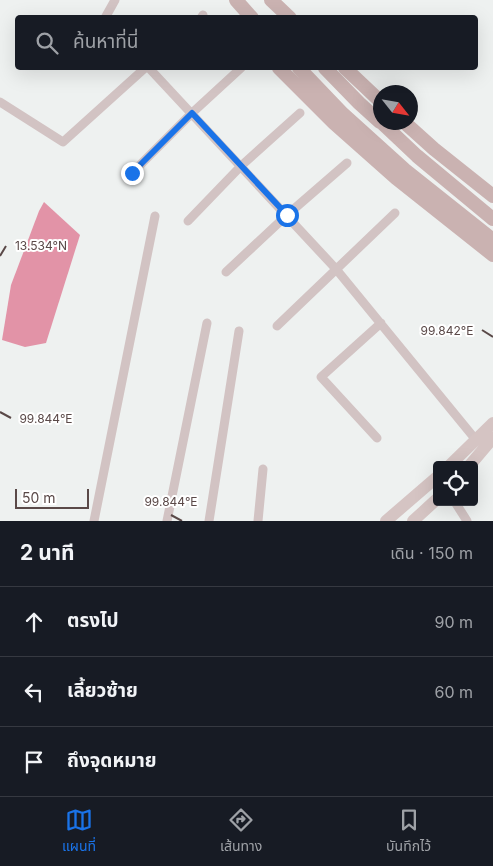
<!DOCTYPE html>
<html lang="th">
<head>
<meta charset="utf-8">
<style>
  :root { --surface:#171b24; --page:#242831; --text:#f1f3f6; --muted:#9ea1a6; --line:#363941; --accent:#1a73e8 }
  body { margin:0; font-family:Inter,"Noto Sans Thai",sans-serif; background:var(--page); color:var(--text) }
  .controls { position:absolute; right:15px; bottom:15px; display:grid; overflow:hidden; border-radius:5px; box-shadow:0 5px 20px #0002 }
  .controls button { width:45px; height:45px; display:grid; place-items:center; padding:0; border:0; border-bottom:1px solid var(--line); background:var(--surface); color:var(--text); font:25px sans-serif }
  .compass { position:absolute; left:373px; top:85px; width:45px; height:45px; border-radius:50%; background:var(--surface); box-shadow:0 5px 20px #0002; rotate:121deg }
  .scale { position:absolute; left:15px; bottom:12px; width:74px; box-sizing:border-box; padding-left:5px; border:2px solid #5a4948; border-top:0; font-size:14px; line-height:18px; white-space:nowrap; color:#5a4948; -webkit-text-stroke:4px #fff; paint-order:stroke }
  .stop { position:absolute; width:15px; height:15px; margin:-11px; border:4px solid #1a73e8; border-radius:50%; background:#fff }
  .stop.end { background:#1a73e8; border-color:#fff; box-shadow:0 1px 5px #0008 }
  .list { margin:0; padding:0; list-style:none }
  h2 { display:flex; justify-content:space-between; align-items:center; height:65px; margin:0; padding:0 20px; font-size:21px }
  h2 small { font-size:16px; font-weight:400; color:var(--muted) }
  .list li { display:grid; grid-template-columns:32px 1fr auto; gap:15px; align-items:center; box-sizing:border-box; height:70px; padding:0 20px; border-top:1px solid var(--line) }
  .list b { display:block; font-size:19px; white-space:nowrap }
  .list em { font-size:16px; font-style:normal; color:var(--muted) }
  .icon { flex:none; width:28px; height:28px; fill:none; stroke:currentColor; stroke-width:2; stroke-linecap:round; stroke-linejoin:round }
  .map { position:relative; flex:none; width:493px; height:521px; overflow:hidden }
  .search { position:absolute; background:var(--surface); box-shadow:0 5px 20px #0002; left:15px; right:15px; top:15px; height:55px; display:flex; align-items:center; gap:12px; box-sizing:border-box; padding:0 18px; border-radius:5px; color:var(--muted); font-size:19px }
  .sheet { height:275px; background:var(--surface) }
  nav { display:flex; justify-content:space-around; align-items:center; box-sizing:border-box; height:70px; border-top:1px solid var(--line); background:var(--surface); font-size:14px; color:var(--muted) }
  nav a { display:grid; justify-items:center; gap:2px }
  nav .on { color:var(--accent) }
  .map>svg:first-child { display:block }
  .water { fill:#e293a7 }
  .lines { fill:none; stroke-linecap:round; stroke-linejoin:round }
  .street { stroke:#d2c3c3; stroke-width:9 }
  .secondary { stroke:#d5c4c3; stroke-width:12 }
  .primary { stroke:#cab2b1; stroke-width:14 }
  .route { stroke:#1a73e8; stroke-width:6 }
  .ticks { fill:none; stroke:#5a4948; stroke-width:2 }
  .ticks-label { font-size:12px; text-anchor:middle; fill:#5a4948; stroke:#fff; stroke-width:4; stroke-linejoin:round; paint-order:stroke }
</style>
</head>
<body>
<div class="map">
<svg width="493" height="521" viewBox="0 0 493 521">
  <rect width="100%" height="100%" fill="#eef1f0"/>
  <!-- water -->
  <path class="water" d="M44,202l36,33 -34,108 -21,4 -23,-7 9,-55 28,-74z"/>
  <g class="lines">
    <!-- street -->
    <path class="street" d="M105,18l10,-18
      M201,18l2,-3
      M149,68l187,201 140,171
      M0,102l63,40 82,-74
      M132,173l60,-60 49,-45
      M188,221l53,-55 59,-53
      M226,272l61,-57 60,-52
      M277,326l118,-113
      M377,438l-56,-61 60,-54
      M455,502l12,19
      M94,521l61,-305
      M167,521l40,-198
      M209,521l30,-190
      M258,521l5,-52"/>
    <!-- secondary -->
    <path class="secondary" d="M450,465l43,-42
      M470,465l23,-27
      M386,521l51,-44
      M413,521l24,-22"/>
    <!-- primary -->
    <path class="primary" d="M236,0l16,18
      M271,0l19,18
      M279,68l55,55 62,55 97,77
      M299,68l44,46 62,56 88,70
      M325,68l34,35 21,19
      M345,68l35,33
      M381,122l36,34 76,63
      M404,122l30,27 59,47"/>
  </g>
  <g class="lines">
    <!-- route -->
    <path class="route" d="M132,173l60,-60 95,102"/>
  </g>
  <!-- ticks -->
  <path class="ticks" d="M0,256l6,-10M482,330l11,7M0,412l11,6M171,515l11,6"/>
  <g class="ticks-label">
    <text x="41" y="250">13.534°N</text>
    <text x="447" y="335">99.842°E</text>
    <text x="46" y="423">99.844°E</text>
    <text x="171" y="506">99.844°E</text>
  </g>
</svg>
<div class="controls">
<button><svg class="icon" aria-label="locate" viewBox="0 0 24 24"><circle cx="12" cy="12" r="6"/><path d="M12 2v4M12 18v4M2 12h4M18 12h4"/></svg></button>
</div>
<svg class="compass" viewBox="-18 -18 36 36"><path d="M0-13l5 13h-10z" fill="#e53935"/><path d="M0 13l5-13h-10z" fill="#9ea1a6"/></svg>
<div class="scale">50 m</div>
<div class="stop" style="left:287px;top:215px"></div>
<div class="stop end" style="left:132px;top:173px"></div>
<div class="search"><svg class="icon" aria-label="search" viewBox="0 0 24 24"><circle cx="10" cy="10" r="6"/><path d="M15 15l6 6"/></svg>ค้นหาที่นี่</div>
</div>
<section class="sheet">
<h2>2 นาที<small>เดิน · 150 m</small></h2>
<ul class="list">
<li><svg class="icon" aria-label="ahead" viewBox="0 0 24 24"><path d="M12 20V5M6 11l6-6 6 6"/></svg><div><b>ตรงไป</b></div><em>90 m</em></li>
<li><svg class="icon" aria-label="left" viewBox="0 0 24 24"><path d="M17 20v-9H6M10 6l-5 5 5 5"/></svg><div><b>เลี้ยวซ้าย</b></div><em>60 m</em></li>
<li><svg class="icon" aria-label="arrive" viewBox="0 0 24 24"><path d="M6 21V4h12l-3 4 3 4H6"/></svg><div><b>ถึงจุดหมาย</b></div></li>
</ul>
</section>
<nav>
<a class="on"><svg class="icon" aria-label="map" viewBox="0 0 24 24"><path d="M3 6l6-2 6 2 6-2v14l-6 2-6-2-6 2zM9 4v14M15 6v14"/></svg>แผนที่</a>
<a><svg class="icon" aria-label="directions" viewBox="0 0 24 24"><path d="M12 3l9 9-9 9-9-9zM9 14v-3h6M13 9l2 2-2 2"/></svg>เส้นทาง</a>
<a><svg class="icon" aria-label="saved" viewBox="0 0 24 24"><path d="M7 4h10v16l-5-4-5 4z"/></svg>บันทึกไว้</a>
</nav>
</body>
</html>
